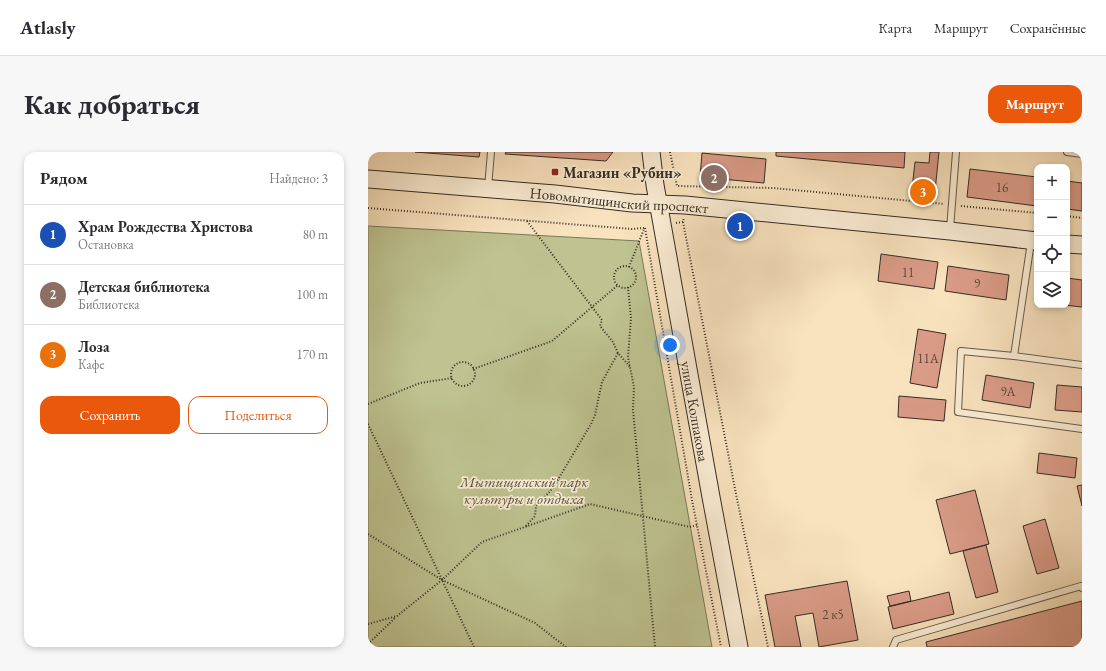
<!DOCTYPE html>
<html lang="ru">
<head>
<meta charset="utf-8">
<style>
  :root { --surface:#fff; --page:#f7f7f7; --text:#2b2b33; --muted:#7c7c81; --line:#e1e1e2; --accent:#ea580c }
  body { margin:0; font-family:"EB Garamond",serif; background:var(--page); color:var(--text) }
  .controls { position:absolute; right:12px; top:12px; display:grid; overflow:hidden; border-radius:8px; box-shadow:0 2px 6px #0003 }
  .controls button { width:36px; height:36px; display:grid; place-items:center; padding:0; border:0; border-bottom:1px solid var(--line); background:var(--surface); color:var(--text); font:20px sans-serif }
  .you { position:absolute; left:302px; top:193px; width:14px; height:14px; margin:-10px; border:3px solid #fff; border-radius:50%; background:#1a73e8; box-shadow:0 0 0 6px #1a73e833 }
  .badge { display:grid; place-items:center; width:26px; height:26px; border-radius:50%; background:var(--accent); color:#fff; font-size:13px; font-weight:700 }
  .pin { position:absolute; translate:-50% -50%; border:2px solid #fff; box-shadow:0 1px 4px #0006 }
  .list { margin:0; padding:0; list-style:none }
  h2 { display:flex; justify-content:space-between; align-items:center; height:52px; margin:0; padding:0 16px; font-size:17px }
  h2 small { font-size:13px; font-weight:400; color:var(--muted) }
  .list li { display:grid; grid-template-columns:26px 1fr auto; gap:12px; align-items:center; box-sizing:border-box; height:60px; padding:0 16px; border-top:1px solid var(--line) }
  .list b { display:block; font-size:15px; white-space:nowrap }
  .list p { margin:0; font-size:13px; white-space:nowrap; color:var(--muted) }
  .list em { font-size:13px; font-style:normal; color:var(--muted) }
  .actions { display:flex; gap:8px; padding:12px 16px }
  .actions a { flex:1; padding:9px 0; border:1px solid var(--accent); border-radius:12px; text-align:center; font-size:14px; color:var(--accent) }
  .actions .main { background:var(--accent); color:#fff }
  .icon { flex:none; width:22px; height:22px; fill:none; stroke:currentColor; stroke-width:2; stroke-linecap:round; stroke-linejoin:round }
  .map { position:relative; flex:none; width:714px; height:495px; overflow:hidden; border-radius:12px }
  header { display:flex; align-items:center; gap:24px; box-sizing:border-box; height:56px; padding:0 20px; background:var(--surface); border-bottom:1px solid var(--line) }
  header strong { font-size:19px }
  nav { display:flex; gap:22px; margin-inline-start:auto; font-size:14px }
  .intro { display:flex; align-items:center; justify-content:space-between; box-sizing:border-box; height:96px; padding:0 24px }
  h1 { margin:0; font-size:28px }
  .button { padding:10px 18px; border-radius:12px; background:var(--accent); color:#fff; font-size:14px; font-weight:700 }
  main { display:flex; gap:24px; padding:0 24px }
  aside { flex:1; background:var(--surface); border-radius:12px; box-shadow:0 2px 6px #0003 }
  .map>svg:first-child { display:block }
  .green { fill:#bec391; stroke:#79785a }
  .building { fill:#da9b87; stroke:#342c23 }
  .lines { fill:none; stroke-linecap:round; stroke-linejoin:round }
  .lane-casing { stroke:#655a4a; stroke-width:8 }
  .secondary-casing { stroke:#342c23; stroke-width:19 }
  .path { stroke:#342c23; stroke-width:2; stroke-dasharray:1 2; stroke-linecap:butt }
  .lane { stroke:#fbedd5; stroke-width:6 }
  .secondary { stroke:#fbedd5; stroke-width:17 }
  .poi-dot { fill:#8f2418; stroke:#fbedd5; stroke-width:1.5 }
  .labels { text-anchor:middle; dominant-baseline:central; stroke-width:3.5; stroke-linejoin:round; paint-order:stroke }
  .number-label { font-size:13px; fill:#5e483c }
  .poi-label { font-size:15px; font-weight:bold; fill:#342c23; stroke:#fbedd5; text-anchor:start }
  .street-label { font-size:15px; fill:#342c23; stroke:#fbedd5 }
  .park-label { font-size:15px; font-style:italic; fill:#56523e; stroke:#fbedd5 }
</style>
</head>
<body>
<header>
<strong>Atlasly</strong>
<nav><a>Карта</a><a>Маршрут</a><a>Сохранённые</a></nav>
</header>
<div class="intro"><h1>Как добраться</h1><a class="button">Маршрут</a></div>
<main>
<aside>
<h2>Рядом<small>Найдено: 3</small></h2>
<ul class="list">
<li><span class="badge" style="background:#1a4fb4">1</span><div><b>Храм Рождества Христова</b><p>Остановка</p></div><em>80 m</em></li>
<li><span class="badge" style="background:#8d6e63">2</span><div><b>Детская библиотека</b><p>Библиотека</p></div><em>100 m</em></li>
<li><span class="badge" style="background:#e8710a">3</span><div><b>Лоза</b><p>Кафе</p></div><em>170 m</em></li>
</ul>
<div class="actions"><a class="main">Сохранить</a><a>Поделиться</a></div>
</aside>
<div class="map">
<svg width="714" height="495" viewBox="0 0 714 495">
  <rect width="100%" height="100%" fill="#f9e3bf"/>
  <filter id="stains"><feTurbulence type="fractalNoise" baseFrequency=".005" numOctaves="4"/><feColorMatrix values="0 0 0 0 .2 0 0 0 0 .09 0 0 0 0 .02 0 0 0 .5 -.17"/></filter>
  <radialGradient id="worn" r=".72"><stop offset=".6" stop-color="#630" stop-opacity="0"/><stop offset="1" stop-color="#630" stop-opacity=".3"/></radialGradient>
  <!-- green -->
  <path class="green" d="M0,74l271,15 73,406h-344z"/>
  <!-- building -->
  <path class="building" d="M47,0h65l-1,5z
    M138,0h107l-7,9 -101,-7z
    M408,0h129l-1,16 -128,-12z
    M562,0h9l-5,49 -23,-3 4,-36 14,1z
    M334,1l64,6 -2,24 -64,-6z
    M602,17l67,8v29l-70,-9z
    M699,29l15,2v28l-15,-2z
    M513,102l57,8 -4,27 -56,-8z
    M580,114l61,9 -3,25 -61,-9z
    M699,126l15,2v27l-18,-2h3z
    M550,177l28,5 -9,54 -27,-5z
    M618,223l48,8 -4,25 -48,-8z
    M689,233l25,2v25l-27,-2z
    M531,244l47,4 -2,21 -46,-4z
    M671,301l38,5 -2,20 -38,-5z
    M714,333v21l-5,-20z
    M607,338l14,54 -39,10 -14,-54z
    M677,367l14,49 -22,6 -14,-48z
    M618,393l12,47 -22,6 -13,-47z
    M479,429l11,59 -39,7 -6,-34 -18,3 6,31h-26l-10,-52z
    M541,439l2,10 -21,5 -3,-10z
    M581,440l5,22 -61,15 -5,-22z
    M714,449v46h-155l-1,-5z"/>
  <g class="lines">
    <!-- lane casing -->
    <g class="lane-casing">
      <path id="lane" d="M699,0l15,2
        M120,36l3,-36
        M582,77l6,-77
        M663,90l-17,114 68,9
        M646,204l-53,-5 -3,61 124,17
        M525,495l3,-7 185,-54 1,2"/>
    </g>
    <!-- secondary casing -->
    <g class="secondary-casing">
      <g id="secondary">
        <path id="s1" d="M283,0l4,33 56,312 28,150"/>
        <path id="s2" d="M0,27l187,15 77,9 53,2 265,26 87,10"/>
        <path d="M699,92l15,1"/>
      </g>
    </g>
    <!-- path -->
    <path class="path" d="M302,0l7,34 96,2 171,16
      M593,54l76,7
      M0,56l264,21 12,-1
      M699,64l15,2
      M159,69l75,99 -2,6 13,16 5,11 12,14
      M315,70l53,272 32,153
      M308,71l7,-1 1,-4
      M277,76l47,272 29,147
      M246 125a11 11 0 1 1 22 0a11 11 0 1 1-22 0Z
      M261,115l15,-38
      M260,135l3,31 -3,39 6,30 -1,23 22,237
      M83 222a12 12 0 1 1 24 0a12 12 0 1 1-24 0Z
      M105,217l79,-28 66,-56
      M0,252l52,-21 32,-5
      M0,272l106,223
      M158,374l9,-10 1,-10 17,-18 38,-64 4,-9 7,-33 16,-29
      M0,382l74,46 93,43 31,24
      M0,472l29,-8 45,-36 40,-38 108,-38 100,23 7,-2
      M0,492l28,-27"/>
    <!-- lane -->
    <use href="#lane" class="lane"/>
    <!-- secondary -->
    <use href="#secondary" class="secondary"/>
  </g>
  <!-- markers -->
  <rect class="poi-dot" x="183" y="16" width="8" height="8" rx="2"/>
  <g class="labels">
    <!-- number labels -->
    <g class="number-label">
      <text x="634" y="35">16</text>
      <text x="540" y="120">11</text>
      <text x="609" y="131">9</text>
      <text x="560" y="206">11А</text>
      <text x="640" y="239">9А</text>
      <text x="465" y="462">2 к5</text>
    </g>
    <!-- poi labels -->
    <g class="poi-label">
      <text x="195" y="20">Магазин «Рубин»</text>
    </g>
    <!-- street labels -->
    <g class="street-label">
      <text stroke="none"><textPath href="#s2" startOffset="252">Новомытищинский проспект</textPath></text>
      <text stroke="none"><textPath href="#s1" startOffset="263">улица Колпакова</textPath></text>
    </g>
    <!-- park labels -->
    <g class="park-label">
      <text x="156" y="329">Мытищинский парк<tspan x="156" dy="17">культуры и отдыха</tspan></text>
    </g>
  </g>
  <rect width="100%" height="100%" filter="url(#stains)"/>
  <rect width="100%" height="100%" fill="url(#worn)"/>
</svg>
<div class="controls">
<button>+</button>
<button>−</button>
<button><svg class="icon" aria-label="locate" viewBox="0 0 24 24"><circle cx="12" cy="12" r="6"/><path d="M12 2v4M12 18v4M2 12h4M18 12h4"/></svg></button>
<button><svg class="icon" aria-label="layers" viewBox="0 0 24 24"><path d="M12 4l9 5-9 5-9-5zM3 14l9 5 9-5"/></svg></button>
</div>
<div class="you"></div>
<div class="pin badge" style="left:372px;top:74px;background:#1a4fb4">1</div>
<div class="pin badge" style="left:346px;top:26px;background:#8d6e63">2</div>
<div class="pin badge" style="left:555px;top:40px;background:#e8710a">3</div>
</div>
</main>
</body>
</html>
